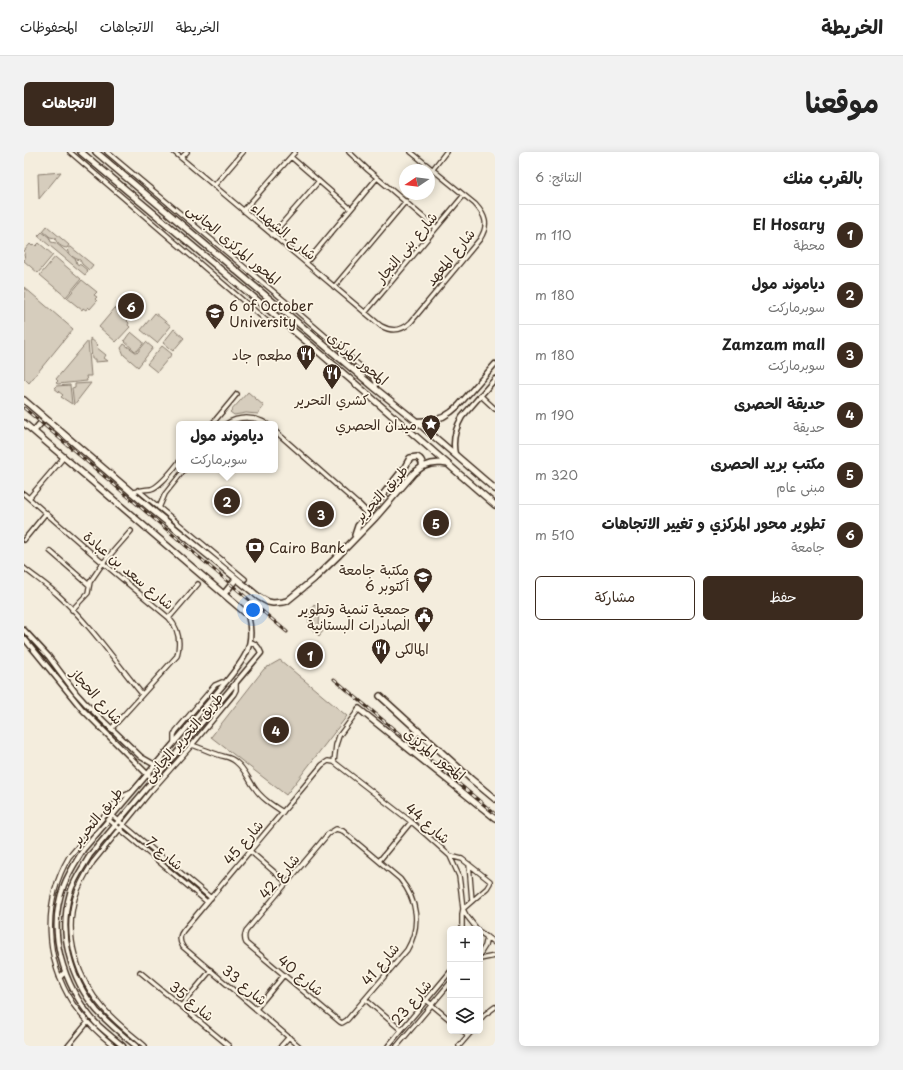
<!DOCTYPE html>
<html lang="ar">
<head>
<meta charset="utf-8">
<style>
  :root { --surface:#fff; --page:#f2f2f2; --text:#222; --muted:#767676; --line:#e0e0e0; --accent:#3b2a1e }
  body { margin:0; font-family:"Playpen Sans","Playpen Sans Arabic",sans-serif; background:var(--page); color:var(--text); direction:rtl }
  .controls { position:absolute; right:12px; bottom:12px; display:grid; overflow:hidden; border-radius:6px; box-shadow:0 2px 10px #0003 }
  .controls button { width:36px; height:36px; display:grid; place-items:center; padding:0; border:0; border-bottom:1px solid var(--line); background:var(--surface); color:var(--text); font:20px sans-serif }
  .compass { position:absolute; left:375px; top:12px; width:36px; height:36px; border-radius:50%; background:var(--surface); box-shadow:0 2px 10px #0003; rotate:257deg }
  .you { position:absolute; left:229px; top:458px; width:14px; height:14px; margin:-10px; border:3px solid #fff; border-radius:50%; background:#1a73e8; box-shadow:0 0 0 6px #1a73e833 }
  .badge { display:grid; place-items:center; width:26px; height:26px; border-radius:50%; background:var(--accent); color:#fff; font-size:13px; font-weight:700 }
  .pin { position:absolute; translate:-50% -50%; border:2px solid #fff; box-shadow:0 1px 4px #0006 }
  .popup { position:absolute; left:152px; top:269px; width:102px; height:52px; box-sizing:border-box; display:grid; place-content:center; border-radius:6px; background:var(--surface); filter:drop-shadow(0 1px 3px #0005); font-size:13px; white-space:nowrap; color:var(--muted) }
  .popup b { font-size:15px; color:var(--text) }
  .popup::after { content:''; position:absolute; left:50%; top:100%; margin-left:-8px; border:8px solid transparent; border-top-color:var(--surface) }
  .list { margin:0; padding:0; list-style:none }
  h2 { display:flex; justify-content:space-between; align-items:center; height:52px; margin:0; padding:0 16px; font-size:17px }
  h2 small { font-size:13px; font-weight:400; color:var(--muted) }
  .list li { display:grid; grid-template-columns:26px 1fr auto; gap:12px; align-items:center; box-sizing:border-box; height:60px; padding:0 16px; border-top:1px solid var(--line) }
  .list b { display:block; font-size:15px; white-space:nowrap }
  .list p { margin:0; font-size:13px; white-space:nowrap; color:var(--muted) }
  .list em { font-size:13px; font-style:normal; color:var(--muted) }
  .actions { display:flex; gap:8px; padding:12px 16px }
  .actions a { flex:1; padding:9px 0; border:1px solid var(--accent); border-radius:6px; text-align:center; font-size:14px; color:var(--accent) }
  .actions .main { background:var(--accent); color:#fff }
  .icon { flex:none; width:22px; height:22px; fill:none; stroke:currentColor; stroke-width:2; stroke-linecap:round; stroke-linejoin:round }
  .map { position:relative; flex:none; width:471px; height:894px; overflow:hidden; direction:ltr; border-radius:6px }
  header { display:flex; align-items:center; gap:24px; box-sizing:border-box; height:56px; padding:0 20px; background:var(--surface); border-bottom:1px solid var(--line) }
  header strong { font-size:19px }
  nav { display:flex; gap:22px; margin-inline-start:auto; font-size:14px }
  .intro { display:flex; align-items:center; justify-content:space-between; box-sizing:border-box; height:96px; padding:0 24px }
  h1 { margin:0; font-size:28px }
  .button { padding:10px 18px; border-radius:6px; background:var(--accent); color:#fff; font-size:14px; font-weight:700 }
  main { display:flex; gap:24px; padding:0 24px }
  aside { flex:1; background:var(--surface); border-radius:6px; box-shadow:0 2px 10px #0003 }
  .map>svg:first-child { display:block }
  .green { fill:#d6cdbd; stroke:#887c6e }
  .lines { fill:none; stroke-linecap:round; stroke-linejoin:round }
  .minor-casing { stroke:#3b2a1e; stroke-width:6 }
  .tertiary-casing { stroke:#3b2a1e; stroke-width:7 }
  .secondary-casing { stroke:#3b2a1e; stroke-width:8 }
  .minor { stroke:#fcf5e5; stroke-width:3.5 }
  .tertiary { stroke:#fcf5e5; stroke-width:4 }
  .secondary { stroke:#fcf5e5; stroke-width:5 }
  .rail-casing { stroke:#3b2a1e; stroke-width:3 }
  .rail { stroke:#fcf5e5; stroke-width:1.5; stroke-dasharray:4.5; stroke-linecap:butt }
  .labels { text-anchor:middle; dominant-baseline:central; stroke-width:3.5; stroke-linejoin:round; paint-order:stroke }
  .street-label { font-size:14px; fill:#3b2a1e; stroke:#fcf5e5 }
  .poi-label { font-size:14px; fill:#3b2a1e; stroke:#fcf5e5; text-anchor:end }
</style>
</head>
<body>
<header>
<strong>الخريطة</strong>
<nav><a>الخريطة</a><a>الاتجاهات</a><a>المحفوظات</a></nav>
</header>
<div class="intro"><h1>موقعنا</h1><a class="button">الاتجاهات</a></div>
<main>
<aside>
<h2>بالقرب منك<small>النتائج: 6</small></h2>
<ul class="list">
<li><span class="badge">1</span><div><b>El Hosary</b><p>محطة</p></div><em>110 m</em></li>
<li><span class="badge">2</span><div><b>دياموند مول</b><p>سوبرماركت</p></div><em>180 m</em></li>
<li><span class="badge">3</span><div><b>Zamzam mall</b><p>سوبرماركت</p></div><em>180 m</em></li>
<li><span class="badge">4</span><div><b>حديقة الحصرى</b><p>حديقة</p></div><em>190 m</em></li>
<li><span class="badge">5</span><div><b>مكتب بريد الحصرى</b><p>مبنى عام</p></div><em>320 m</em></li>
<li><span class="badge">6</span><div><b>تطوير محور المركزي و تغيير الاتجاهات</b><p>جامعة</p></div><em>510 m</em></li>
</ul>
<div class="actions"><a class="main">حفظ</a><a>مشاركة</a></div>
</aside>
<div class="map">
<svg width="471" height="894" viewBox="0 0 471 894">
  <rect width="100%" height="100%" fill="#f4eddd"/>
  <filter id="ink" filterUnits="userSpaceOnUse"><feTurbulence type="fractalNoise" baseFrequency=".025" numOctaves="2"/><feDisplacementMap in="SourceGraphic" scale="8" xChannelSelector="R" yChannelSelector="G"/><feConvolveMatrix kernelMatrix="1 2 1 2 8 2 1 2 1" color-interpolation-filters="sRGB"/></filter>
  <g filter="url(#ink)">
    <!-- green -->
    <path class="green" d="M37,20l-22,27 -1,-25z
      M23,74l22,19 -2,3c-5,0 -11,-5 -12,-10l-5,-1 -7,-6z
      M18,80l7,5 2,5 5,1 20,17 1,4 4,1 7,6 -3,4 -47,-39z
      M15,91l14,12 -15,18 -14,-12 1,-3 -1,-3 1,-2 -1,-2 6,-7 2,2 2,-2 2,2z
      M45,95h2l22,18 -4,5 -7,-6 -2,-4c-5,-1 -14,-6 -11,-13z
      M31,105l26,22 -15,18 -26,-22z
      M58,128l15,12 -3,3 3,2 -2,2 2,2 -7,8 -2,-2 -2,3 -3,-2 -1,2 -15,-12z
      M0,135l49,42 -44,54 -5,-5z
      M91,156l14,11 -2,2 2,2 -1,2 2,2 -14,15 -17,-15z
      M131,161l16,13 -14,17 -16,-13z
      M150,177l10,9 -11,13 -10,-8z
      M107,180l12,10v2l-6,7h-2l-11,-10 5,-7z
      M66,186l8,7 -2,2 10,8 -2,3 4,3 -13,1v-3h-3z
      M64,189l3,35h-5l1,5 -29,3 -2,-1 2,-2 -2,-2z
      M122,190l7,6 -15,19 -14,-12 -3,-7 3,-4 13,9z
      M138,194l10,8 -15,18 -10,-8z
      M67,231l-17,22 -2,-17 3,-1v-3z
      M46,233l2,19 -11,-7 2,-2 -9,-7 2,-2z
      M224,240l16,14 -6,8 -12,-1 -12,2 -4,-3z
      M290,452l6,7 -1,14 5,5 -5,6c-12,-12 -14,-18 -5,-32z
      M256,508l67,56 -61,79 -75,-58 53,-68z"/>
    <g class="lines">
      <!-- minor casing -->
      <g class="minor-casing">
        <path id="minor" d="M46,0l198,170
          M83,0l179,150 87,75 3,5v7
          M150,0l207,174c11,6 21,5 30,-4l69,-83c9,-14 6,-23 -5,-35l-64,-52
          M325,0l19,18 68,58
          M267,5l60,52
          M157,6l6,-6
          M409,17l13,-17
          M190,34l29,-34
          M219,59l52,-59
          M248,83l47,-54
          M282,111l71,-85
          M310,135l72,-86
          M341,161l99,-118
          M456,243l15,14
          M188,272l25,-30
          M202,272c13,-8 28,-8 41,0
          M251,279l84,74
          M114,338l107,89
          M107,341c7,-3 13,-3 20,-4 10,-3 21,-19 28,-27
          M0,342l79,69 66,55c10,11 12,23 8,38l-66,73
          M5,346l35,-41
          M135,356l6,-14 19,-24
          M0,388l22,-27
          M26,399l39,34
          M0,416c11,9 23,17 34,27 31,28 58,67 84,99
          M48,458l16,-17 2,-11 13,-19 28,-32
          M145,466l29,-34
          M150,590v-7l2,-4 39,-46 7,-3 3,1
          M168,593c9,3 18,7 27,10 6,2 12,2 17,7 9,7 12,17 18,25 7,11 18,18 29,25
          M310,610l2,-17 3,-9 20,-27
          M89,664l98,82
          M85,668l98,82
          M312,677l7,2 57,48c18,22 21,47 7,71l-60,70 -5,3 -2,-1 -94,-79c-2,-4 -2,-7 0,-12l82,-97z
          M226,699l37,32
          M426,704l12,3 28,22v2l-3,5 -24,21 -1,5v15
          M355,709l32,-39
          M445,712l3,37
          M456,780l15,11
          M456,802l5,-8 2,-9
          M456,807l15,-3
          M116,820l89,74
          M341,847l36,31
          M402,848l24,20
          M157,854l30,-36
          M232,857l28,-34
          M456,868l4,-5 11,-8
          M439,879l5,4
          M44,894l20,-24
          M90,894c-15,-12 -30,-26 -41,-42 -28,-44 -31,-101 -4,-147l50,-58 4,-3 9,-4
          M121,894c-14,-12 -29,-23 -41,-37 -27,-30 -40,-73 -29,-111 4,-13 11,-25 18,-36l58,-71 41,-46 42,-51 2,-4v-9
          M257,894l8,-9
          M275,894l-116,-99c-4,-6 -4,-11 0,-16l139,-166 6,-4 6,1 80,62 36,32 9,20 2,15 2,18 3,6 11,14
          M364,894l62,-74
          M373,894l53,-63
          M435,894l13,-15"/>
      </g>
      <!-- tertiary casing -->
      <g class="tertiary-casing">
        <path id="tertiary" d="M392,269l17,-1 10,-3 8,-5 7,-6 37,-42
          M431,302c-3,-14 0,-25 7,-37l33,-38
          M0,478l25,27 27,36 9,10 56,54 21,12
          M0,486l58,71 71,71
          M36,825l5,-5
          M99,894c-10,-8 -19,-15 -28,-24 -32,-37 -49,-90 -31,-137 5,-13 12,-23 19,-35l142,-167c19,-23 31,-37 23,-68
          M112,894c-14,-11 -27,-22 -39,-35 -27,-33 -39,-77 -27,-118 4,-14 13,-26 20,-38l171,-202c-2,-6 -5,-9 -11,-11"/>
      </g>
      <!-- secondary casing -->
      <g class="secondary-casing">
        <path id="secondary" d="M57,0l239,201 175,152
          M72,0l280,237 40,32 79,68
          M0,248l127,109 108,88 9,5 5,1 10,-1 4,-1 27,-22 25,-24 36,-37 39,-45 8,-6 9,-3 9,-1 8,1
          M0,271l224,192
          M10,279l11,-13
          M335,353l8,8
          M333,384l-2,-1 3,-9 47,-59 5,-9 7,-1c4,2 6,5 5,10
          M200,442l12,-15
          M356,544l91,83 24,20
          M335,557l136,109
          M382,594l12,-15
          M403,610c-3,-8 3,-15 12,-13"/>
      </g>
      <!-- minor -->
      <use href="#minor" class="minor"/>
      <!-- tertiary -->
      <use href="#tertiary" class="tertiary"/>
      <!-- secondary -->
      <use href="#secondary" class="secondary"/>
      <!-- rail casing -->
      <g class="rail-casing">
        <path id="rail" d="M0,256l263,224
          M310,527l161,135"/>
      </g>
      <!-- rail -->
      <use href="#rail" class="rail"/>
    </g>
  </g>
  <!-- icons -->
  <defs>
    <g id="university-pin" transform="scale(1)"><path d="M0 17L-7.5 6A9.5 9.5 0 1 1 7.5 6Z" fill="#3b2a1e" stroke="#fcf5e5"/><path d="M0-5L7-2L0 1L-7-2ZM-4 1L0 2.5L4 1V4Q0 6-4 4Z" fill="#fff"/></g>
    <g id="restaurant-pin" transform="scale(1)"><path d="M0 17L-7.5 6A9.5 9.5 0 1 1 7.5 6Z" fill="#3b2a1e" stroke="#fcf5e5"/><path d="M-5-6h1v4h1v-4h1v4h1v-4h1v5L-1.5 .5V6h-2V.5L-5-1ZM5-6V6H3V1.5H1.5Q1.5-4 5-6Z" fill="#fff"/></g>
    <g id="sight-pin" transform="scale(1)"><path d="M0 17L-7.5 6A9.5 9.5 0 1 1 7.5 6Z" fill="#3b2a1e" stroke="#fcf5e5"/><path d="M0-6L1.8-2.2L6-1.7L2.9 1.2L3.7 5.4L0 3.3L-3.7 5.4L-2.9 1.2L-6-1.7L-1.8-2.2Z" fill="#fff"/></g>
    <g id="bank-pin" transform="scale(1)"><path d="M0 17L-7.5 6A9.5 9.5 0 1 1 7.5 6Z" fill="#3b2a1e" stroke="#fcf5e5"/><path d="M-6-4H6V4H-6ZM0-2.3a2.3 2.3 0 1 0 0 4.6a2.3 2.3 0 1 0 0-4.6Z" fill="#fff"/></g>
    <g id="civic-pin" transform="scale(1)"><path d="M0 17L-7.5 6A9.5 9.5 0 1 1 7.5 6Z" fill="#3b2a1e" stroke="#fcf5e5"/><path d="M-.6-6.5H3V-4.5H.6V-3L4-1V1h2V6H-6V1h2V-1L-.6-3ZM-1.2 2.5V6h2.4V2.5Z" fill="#fff"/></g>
  </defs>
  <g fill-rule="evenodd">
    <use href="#university-pin" x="191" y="161"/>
    <use href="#restaurant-pin" x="282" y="202"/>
    <use href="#restaurant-pin" x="308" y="221"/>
    <use href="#sight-pin" x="407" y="272"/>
    <use href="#bank-pin" x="231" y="395"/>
    <use href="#university-pin" x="399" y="425"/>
    <use href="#civic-pin" x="400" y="464"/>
    <use href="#restaurant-pin" x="357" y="496"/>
  </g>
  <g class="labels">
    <!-- street labels -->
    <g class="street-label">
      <text transform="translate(260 79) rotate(40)">شارع الشهداء</text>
      <text transform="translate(210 92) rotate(40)">المحور المركزى الجانبى</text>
      <text transform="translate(382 95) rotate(-50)">شارع بنى النجار</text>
      <text transform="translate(426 105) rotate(-51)">شارع المعهد</text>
      <text transform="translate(334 206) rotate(40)">المحور المركزى</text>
      <text transform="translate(357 341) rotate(-47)">طريق التحرير</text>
      <text transform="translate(105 418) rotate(40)">شارع سعد بن عبادة</text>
      <text transform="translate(73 544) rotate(48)">شارع الحجاز</text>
      <text transform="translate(159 585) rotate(-49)">طريق التحرير الجانبى</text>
      <text transform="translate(411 602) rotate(39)">المحور المركزى</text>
      <text transform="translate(73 664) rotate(-50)">طريق التحرير</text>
      <text transform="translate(404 671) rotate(41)">شارع 44</text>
      <text transform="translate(219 690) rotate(-50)">شارع 45</text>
      <text transform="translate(141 701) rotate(40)">شارع 7</text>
      <text transform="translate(255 724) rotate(-50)">شارع 42</text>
      <text transform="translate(356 812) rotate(-50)">شارع 41</text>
      <text transform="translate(277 823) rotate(40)">شارع 40</text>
      <text transform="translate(221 833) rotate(40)">شارع 33</text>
      <text transform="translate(168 849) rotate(40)">شارع 35</text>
      <text transform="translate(387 850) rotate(-50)">شارع 23</text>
    </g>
    <!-- poi labels -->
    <g class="poi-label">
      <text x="205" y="153" text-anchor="start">6 of October<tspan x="205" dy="16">University</tspan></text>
      <text x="268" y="202">مطعم جاد</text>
      <text x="308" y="247" text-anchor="middle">كشري التحرير</text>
      <text x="393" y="272">ميدان الحصري</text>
      <text x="245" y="395" text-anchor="start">Cairo Bank</text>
      <text x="385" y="417">مكتبة جامعة<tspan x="385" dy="16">6 أكتوبر</tspan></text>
      <text x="386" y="456">جمعية تنمية وتطوير<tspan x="386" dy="16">الصادرات البستانية</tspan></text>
      <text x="371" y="496" text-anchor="start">المالكى</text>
    </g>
  </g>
</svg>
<div class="controls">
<button>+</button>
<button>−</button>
<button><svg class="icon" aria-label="layers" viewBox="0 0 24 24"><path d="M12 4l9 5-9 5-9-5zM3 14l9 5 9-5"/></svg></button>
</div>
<svg class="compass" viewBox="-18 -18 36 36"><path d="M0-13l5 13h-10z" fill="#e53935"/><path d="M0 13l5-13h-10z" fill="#767676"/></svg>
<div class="you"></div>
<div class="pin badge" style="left:286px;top:503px">1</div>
<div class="pin badge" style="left:203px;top:349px">2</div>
<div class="popup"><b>دياموند مول</b>سوبرماركت</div>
<div class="pin badge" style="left:297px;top:362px">3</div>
<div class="pin badge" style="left:252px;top:578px">4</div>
<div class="pin badge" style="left:412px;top:371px">5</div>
<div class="pin badge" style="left:107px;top:154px">6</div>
</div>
</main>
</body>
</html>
